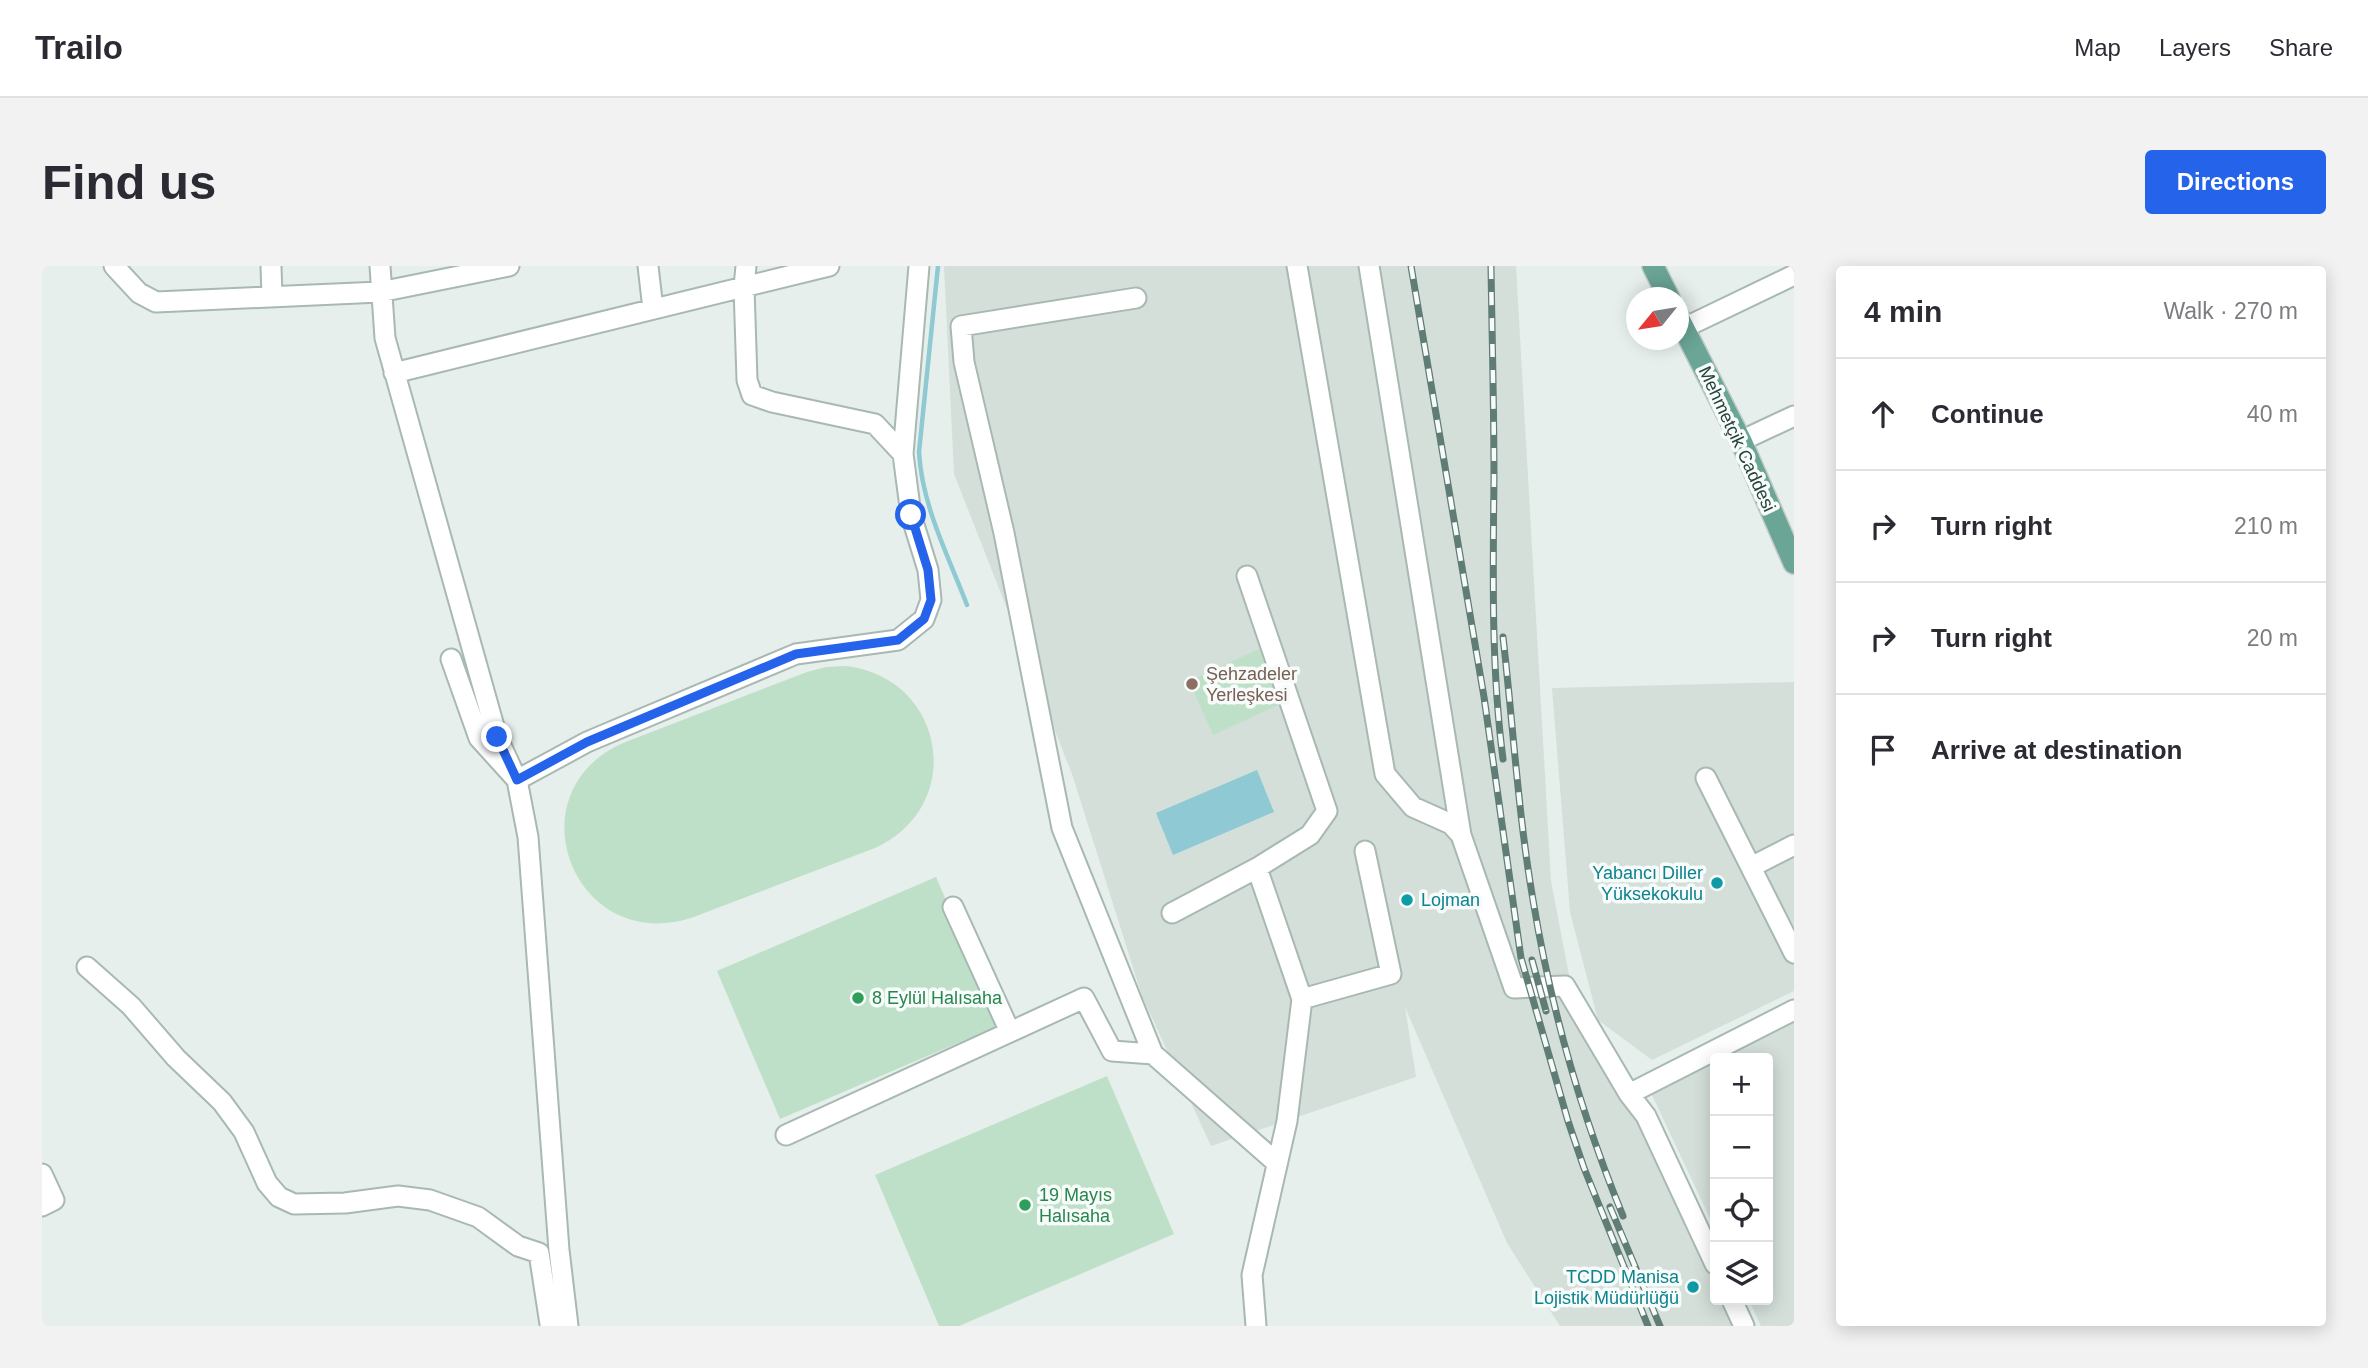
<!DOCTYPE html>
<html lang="en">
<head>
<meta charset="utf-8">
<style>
  :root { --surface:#fff; --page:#f2f2f3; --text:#2b2b33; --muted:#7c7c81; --line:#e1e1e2; --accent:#2563eb }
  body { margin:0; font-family:Arial,sans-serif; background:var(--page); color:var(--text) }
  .controls { position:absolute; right:21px; bottom:21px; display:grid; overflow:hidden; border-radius:7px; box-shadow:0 4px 18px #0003 }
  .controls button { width:63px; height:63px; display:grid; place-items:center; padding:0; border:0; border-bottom:2px solid var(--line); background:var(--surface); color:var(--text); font:35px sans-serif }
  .compass { position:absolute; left:1584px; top:21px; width:63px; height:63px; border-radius:50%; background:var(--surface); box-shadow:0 4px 18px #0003; rotate:240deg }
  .stop { position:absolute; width:21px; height:21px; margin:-16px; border:5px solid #2563eb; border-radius:50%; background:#fff }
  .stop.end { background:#2563eb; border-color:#fff; box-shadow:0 2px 7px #0008 }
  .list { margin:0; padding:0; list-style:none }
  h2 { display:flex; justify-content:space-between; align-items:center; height:91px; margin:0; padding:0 28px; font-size:30px }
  h2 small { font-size:23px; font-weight:400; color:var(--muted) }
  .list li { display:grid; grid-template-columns:46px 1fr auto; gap:21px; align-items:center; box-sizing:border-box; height:112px; padding:0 28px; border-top:2px solid var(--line) }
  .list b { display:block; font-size:26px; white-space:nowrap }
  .list em { font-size:23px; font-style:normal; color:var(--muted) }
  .icon { flex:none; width:38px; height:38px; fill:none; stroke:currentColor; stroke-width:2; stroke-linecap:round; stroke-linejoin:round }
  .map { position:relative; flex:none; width:1752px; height:1060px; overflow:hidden; border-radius:7px }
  header { display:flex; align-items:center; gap:42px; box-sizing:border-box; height:98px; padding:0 35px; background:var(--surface); border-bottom:2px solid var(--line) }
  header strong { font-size:33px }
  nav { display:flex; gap:38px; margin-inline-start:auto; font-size:24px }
  .intro { display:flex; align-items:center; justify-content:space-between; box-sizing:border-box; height:168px; padding:0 42px }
  h1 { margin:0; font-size:49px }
  .button { padding:18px 32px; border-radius:7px; background:var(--accent); color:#fff; font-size:24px; font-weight:700 }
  main { display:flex; gap:42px; padding:0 42px }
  aside { flex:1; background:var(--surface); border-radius:7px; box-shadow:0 4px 18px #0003 }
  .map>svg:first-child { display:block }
  .built { fill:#d4dfda }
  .green { fill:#bfe0c8 }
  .water { fill:#8ec9d4 }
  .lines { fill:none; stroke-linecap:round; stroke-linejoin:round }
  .stream { stroke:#8ec9d4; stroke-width:4.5 }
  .minor-casing { stroke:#a8b8b2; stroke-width:23 }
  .major-casing { stroke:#c2cac8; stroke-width:24 }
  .minor { stroke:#fff; stroke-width:19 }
  .major { stroke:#6aa596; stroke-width:21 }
  .rail-casing { stroke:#5f7d75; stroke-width:7 }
  .rail { stroke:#f7fbf9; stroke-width:4.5; stroke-dasharray:13; stroke-linecap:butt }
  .route { stroke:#2563eb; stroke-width:9 }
  .education-dot { fill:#8d6e63; stroke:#f7fbf9; stroke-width:2.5 }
  .culture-dot { fill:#0f9aa8; stroke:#f7fbf9; stroke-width:2.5 }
  .leisure-dot { fill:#2e9e5b; stroke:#f7fbf9; stroke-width:2.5 }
  .labels { text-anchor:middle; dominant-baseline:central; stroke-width:7; stroke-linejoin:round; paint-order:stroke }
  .street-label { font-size:18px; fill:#24423a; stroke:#f7fbf9 }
  .education-label { font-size:18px; fill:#785e54; stroke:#f7fbf9; text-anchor:start }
  .culture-label { font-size:18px; fill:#0d838f; stroke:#f7fbf9; text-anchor:end }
  .leisure-label { font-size:18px; fill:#27864d; stroke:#f7fbf9; text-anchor:start }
</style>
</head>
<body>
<header>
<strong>Trailo</strong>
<nav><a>Map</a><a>Layers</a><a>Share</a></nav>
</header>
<div class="intro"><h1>Find us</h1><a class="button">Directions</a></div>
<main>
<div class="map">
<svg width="1752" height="1060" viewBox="0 0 1752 1060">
  <rect width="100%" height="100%" fill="#e6efeb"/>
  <!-- built -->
  <path class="built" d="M902,0h572l35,615 22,115 142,253v51h24l13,26h-192l-53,-83 -102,-236 11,70 -205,69 -69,-150 -70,-222 -118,-300z
    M1752,416v309l-142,69 -54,-40 -28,-108 -18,-224z
    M1752,757v303h-33l-12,-26h19v-242h-46z
    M1673,796v167l-64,-136z"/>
  <!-- green -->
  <path class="green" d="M1221,381l24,54 -74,34 -24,-54z
    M804,400c100,12 121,140 29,182l-184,70c-117,37 -180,-125 -68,-175l184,-71 19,-5z
    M894,611l64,148 -220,94 -63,-148z
    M1065,810l67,158 -215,92h-20l-64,-151z"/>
  <!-- water -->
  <path class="water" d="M1215,504l17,42 -101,43 -17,-42z"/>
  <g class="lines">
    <!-- stream -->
    <path class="stream" d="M896,0l-19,186c3,54 29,103 48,153"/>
    <!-- minor casing -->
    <g class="minor-casing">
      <path id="minor" d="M72,0l25,27 17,9 224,-10 129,-26
        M229,0l1,31
        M338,0l5,72 112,399 20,43 11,57 31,413 9,76
        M606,0l5,43
        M704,0l-2,21 3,93 5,15 20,7 103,22 28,30
        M1255,0l88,508 28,33 38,17 10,11
        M1327,0l92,569 53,153 51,-2 64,108 17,22 69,148
        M1094,32l-175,28 3,36 40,171 58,295 91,226 124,109
        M1648,59l104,-50
        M352,107l435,-107
        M1705,172l47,-22
        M409,393l28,79 38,42 70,-38 209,-88 102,-14 26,-21 7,-19 -3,-30 -17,-55 -8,-61 16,-188
        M1664,512l88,175
        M1709,601l43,-22
        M911,641l57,125
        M1130,647l85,-45 53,-33 17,-24 -80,-235
        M45,701l44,39 45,52 46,44 22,30 23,51 12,14 15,7 51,-1 53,-7 32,4 48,17 40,29 21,7 11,71 5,2
        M1260,733l89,-25 -26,-123
        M1587,828l165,-84
        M744,869l298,-137 28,53 41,3
        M0,908l12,26 -12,6
        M1690,1034l12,26
        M1214,1060l-4,-51 35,-154 15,-122 -45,-131"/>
    </g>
    <!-- major casing -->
    <g class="major-casing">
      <path id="major" d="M1611,0l16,32
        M1636,51l63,124 53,122"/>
    </g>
    <!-- minor -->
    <use href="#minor" class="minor"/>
    <!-- major -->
    <use href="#major" class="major"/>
    <!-- rail casing -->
    <g class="rail-casing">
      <path id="rail" d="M1369,0l73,431 37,261 47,163 16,47 64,158
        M1449,0c1,71 3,141 3,212 -1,94 -3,188 9,281
        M1461,371c10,87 15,176 30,263 18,109 48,214 90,316
        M1490,694l14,51
        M1568,941l50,119"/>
    </g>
    <!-- rail -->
    <use href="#rail" class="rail"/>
  </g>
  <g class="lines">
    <!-- route -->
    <path class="route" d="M455,471l20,43 70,-38 209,-88 102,-14 26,-21 7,-19 -3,-30 -17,-55"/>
  </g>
  <!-- markers -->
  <circle class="education-dot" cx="1150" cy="418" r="7"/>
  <g class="culture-dot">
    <circle cx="1675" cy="617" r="7"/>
    <circle cx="1365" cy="634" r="7"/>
    <circle cx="1651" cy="1021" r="7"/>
  </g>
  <g class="leisure-dot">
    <circle cx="816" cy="732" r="7"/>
    <circle cx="983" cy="939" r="7"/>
  </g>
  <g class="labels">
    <!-- street labels -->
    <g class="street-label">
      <text transform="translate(1695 173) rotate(65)">Mehmetçik Caddesi</text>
    </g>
    <!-- education labels -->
    <g class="education-label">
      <text x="1164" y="408">Şehzadeler<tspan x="1164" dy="21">Yerleşkesi</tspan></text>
    </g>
    <!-- culture labels -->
    <g class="culture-label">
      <text x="1661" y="607">Yabancı Diller<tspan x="1661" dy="21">Yüksekokulu</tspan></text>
      <text x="1379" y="634" text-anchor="start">Lojman</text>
      <text x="1637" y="1011">TCDD Manisa<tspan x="1637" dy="21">Lojistik Müdürlüğü</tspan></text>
    </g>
    <!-- leisure labels -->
    <g class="leisure-label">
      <text x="830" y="732">8 Eylül Halısaha</text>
      <text x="997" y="929">19 Mayıs<tspan x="997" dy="21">Halısaha</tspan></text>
    </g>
  </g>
</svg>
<div class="controls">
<button>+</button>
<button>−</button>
<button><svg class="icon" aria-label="locate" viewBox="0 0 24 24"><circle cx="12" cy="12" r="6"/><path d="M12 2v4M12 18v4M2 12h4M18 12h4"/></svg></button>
<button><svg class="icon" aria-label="layers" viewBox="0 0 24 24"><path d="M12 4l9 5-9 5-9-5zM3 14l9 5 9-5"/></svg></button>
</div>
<svg class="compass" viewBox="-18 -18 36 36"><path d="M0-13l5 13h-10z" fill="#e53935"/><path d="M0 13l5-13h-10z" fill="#7c7c81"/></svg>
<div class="stop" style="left:869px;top:249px"></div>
<div class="stop end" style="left:455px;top:471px"></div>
</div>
<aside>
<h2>4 min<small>Walk · 270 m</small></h2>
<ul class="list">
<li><svg class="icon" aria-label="ahead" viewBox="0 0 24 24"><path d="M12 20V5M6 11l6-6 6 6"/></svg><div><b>Continue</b></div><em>40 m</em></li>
<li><svg class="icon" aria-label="right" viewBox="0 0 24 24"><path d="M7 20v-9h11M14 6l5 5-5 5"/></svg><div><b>Turn right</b></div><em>210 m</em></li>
<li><svg class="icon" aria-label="right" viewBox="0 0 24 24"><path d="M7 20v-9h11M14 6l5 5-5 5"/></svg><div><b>Turn right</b></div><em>20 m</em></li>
<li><svg class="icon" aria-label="arrive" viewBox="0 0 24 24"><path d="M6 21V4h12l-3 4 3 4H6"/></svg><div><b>Arrive at destination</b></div></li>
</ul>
</aside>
</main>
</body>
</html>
